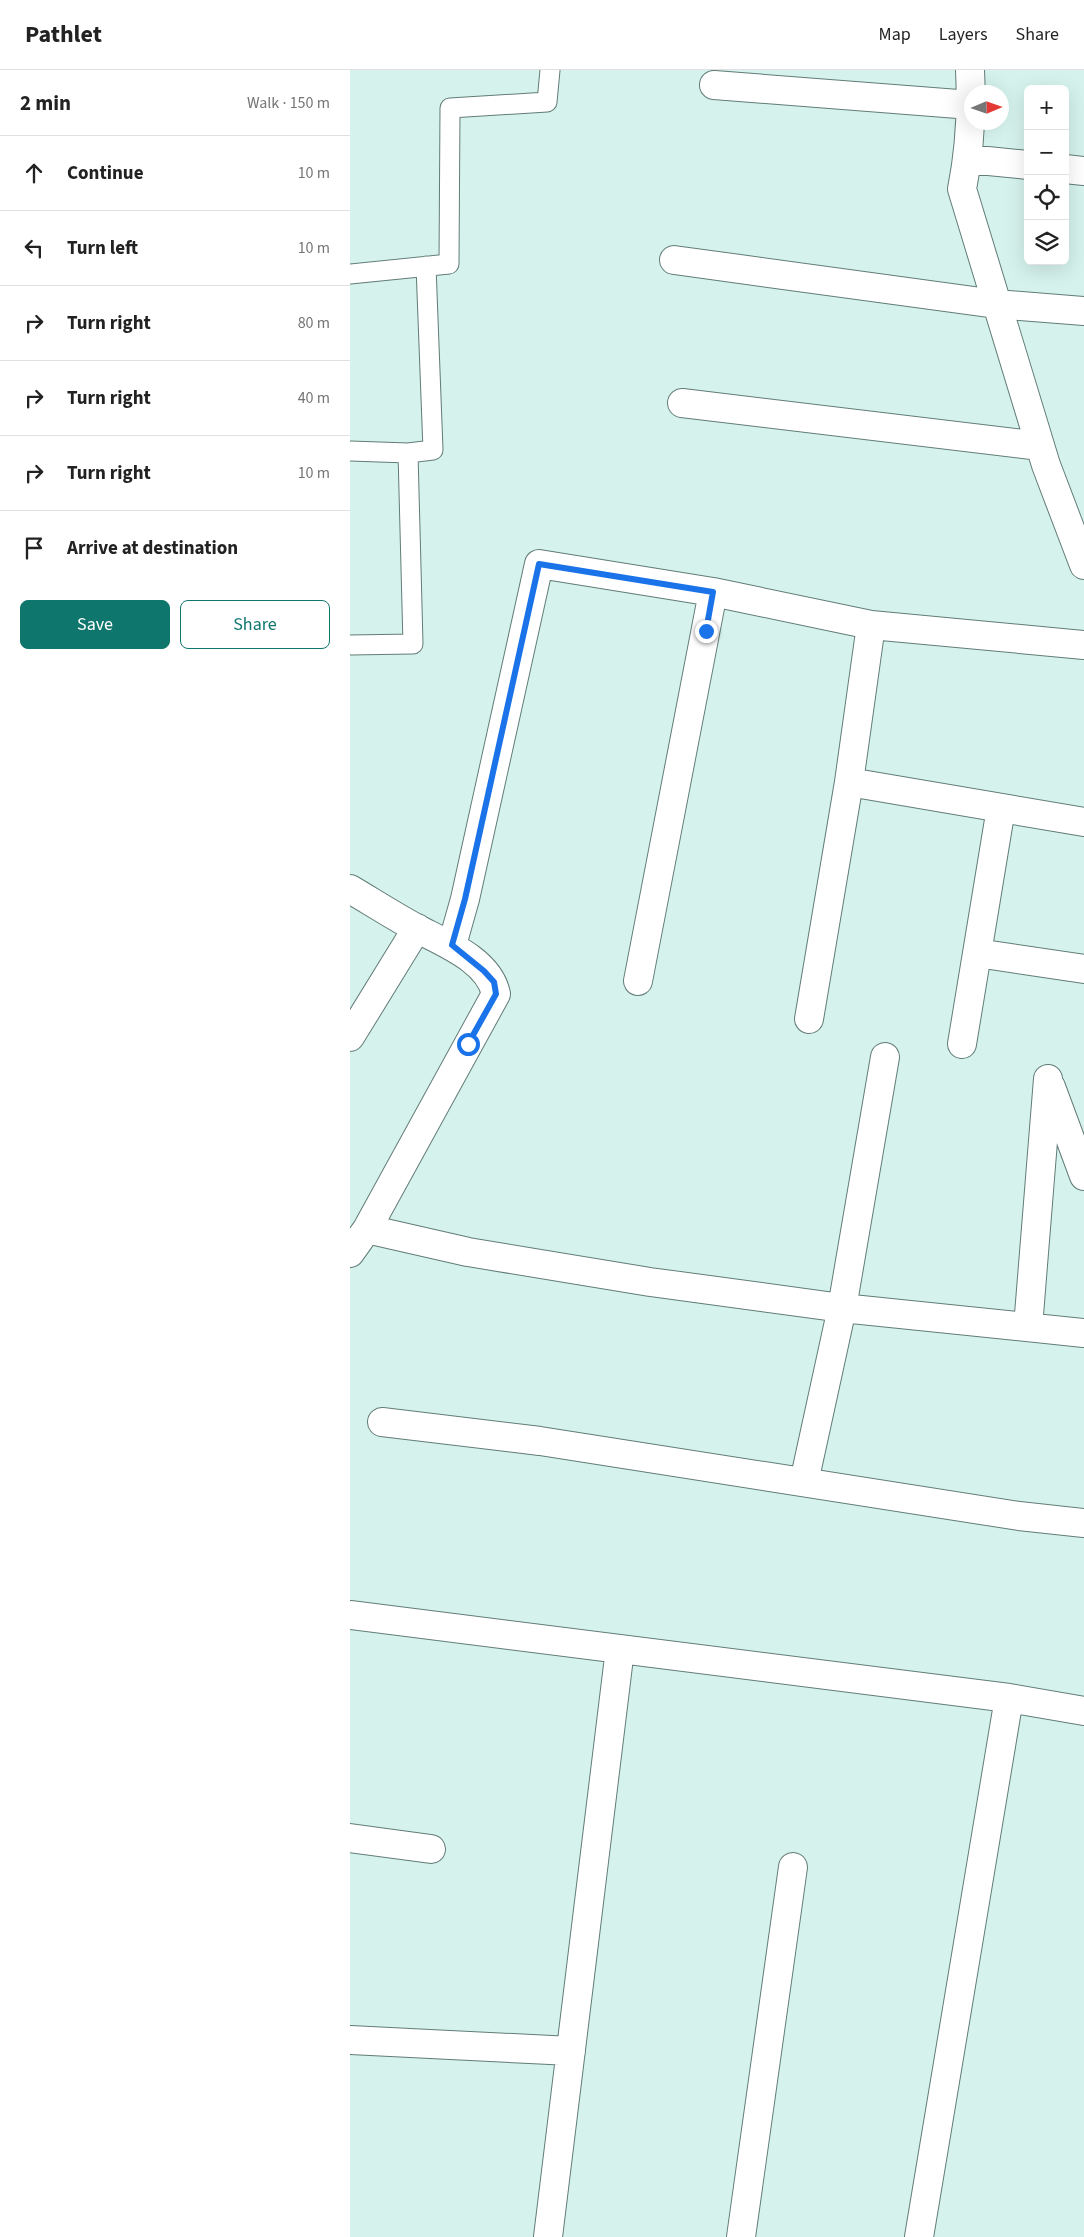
<!DOCTYPE html>
<html lang="en">
<head>
<meta charset="utf-8">
<style>
  :root { --surface:#fff; --page:#f6f6f6; --text:#222; --muted:#767676; --line:#e0e0e0; --accent:#0f766e }
  body { margin:0; font-family:"Source Sans 3",sans-serif; background:var(--page); color:var(--text) }
  .controls { position:absolute; right:15px; top:15px; display:grid; overflow:hidden; border-radius:8px; box-shadow:0 5px 20px #0002 }
  .controls button { width:45px; height:45px; display:grid; place-items:center; padding:0; border:0; border-bottom:1px solid var(--line); background:var(--surface); color:var(--text); font:25px sans-serif }
  .compass { position:absolute; left:614px; top:15px; width:45px; height:45px; border-radius:50%; background:var(--surface); box-shadow:0 5px 20px #0002; rotate:88deg }
  .stop { position:absolute; width:15px; height:15px; margin:-11px; border:4px solid #1a73e8; border-radius:50%; background:#fff }
  .stop.end { background:#1a73e8; border-color:#fff; box-shadow:0 1px 5px #0008 }
  .list { margin:0; padding:0; list-style:none }
  h2 { display:flex; justify-content:space-between; align-items:center; height:65px; margin:0; padding:0 20px; font-size:21px }
  h2 small { font-size:16px; font-weight:400; color:var(--muted) }
  .list li { display:grid; grid-template-columns:32px 1fr auto; gap:15px; align-items:center; box-sizing:border-box; height:75px; padding:0 20px; border-top:1px solid var(--line) }
  .list b { display:block; font-size:19px; white-space:nowrap }
  .list em { font-size:16px; font-style:normal; color:var(--muted) }
  .actions { display:flex; gap:10px; padding:15px 20px }
  .actions a { flex:1; padding:11px 0; border:1px solid var(--accent); border-radius:8px; text-align:center; font-size:18px; color:var(--accent) }
  .actions .main { background:var(--accent); color:#fff }
  .icon { flex:none; width:28px; height:28px; fill:none; stroke:currentColor; stroke-width:2; stroke-linecap:round; stroke-linejoin:round }
  .map { position:relative; flex:none; width:734px; height:2167px; overflow:hidden }
  header { display:flex; align-items:center; gap:30px; box-sizing:border-box; height:70px; padding:0 25px; background:var(--surface); border-bottom:1px solid var(--line) }
  header strong { font-size:24px }
  nav { display:flex; gap:28px; margin-inline-start:auto; font-size:18px }
  main { display:flex }
  aside { flex:1; background:var(--surface) }
  .map>svg:first-child { display:block }
  .lines { fill:none; stroke-linecap:round; stroke-linejoin:round }
  .lane-casing { stroke:#627c77; stroke-width:21 }
  .street-casing { stroke:#627c77; stroke-width:30 }
  .lane { stroke:#fff; stroke-width:19 }
  .street { stroke:#fff; stroke-width:28 }
  .route { stroke:#1a73e8; stroke-width:6 }
</style>
</head>
<body>
<header>
<strong>Pathlet</strong>
<nav><a>Map</a><a>Layers</a><a>Share</a></nav>
</header>
<main>
<aside>
<h2>2 min<small>Walk · 150 m</small></h2>
<ul class="list">
<li><svg class="icon" aria-label="ahead" viewBox="0 0 24 24"><path d="M12 20V5M6 11l6-6 6 6"/></svg><div><b>Continue</b></div><em>10 m</em></li>
<li><svg class="icon" aria-label="left" viewBox="0 0 24 24"><path d="M17 20v-9H6M10 6l-5 5 5 5"/></svg><div><b>Turn left</b></div><em>10 m</em></li>
<li><svg class="icon" aria-label="right" viewBox="0 0 24 24"><path d="M7 20v-9h11M14 6l5 5-5 5"/></svg><div><b>Turn right</b></div><em>80 m</em></li>
<li><svg class="icon" aria-label="right" viewBox="0 0 24 24"><path d="M7 20v-9h11M14 6l5 5-5 5"/></svg><div><b>Turn right</b></div><em>40 m</em></li>
<li><svg class="icon" aria-label="right" viewBox="0 0 24 24"><path d="M7 20v-9h11M14 6l5 5-5 5"/></svg><div><b>Turn right</b></div><em>10 m</em></li>
<li><svg class="icon" aria-label="arrive" viewBox="0 0 24 24"><path d="M6 21V4h12l-3 4 3 4H6"/></svg><div><b>Arrive at destination</b></div></li>
</ul>
<div class="actions"><a class="main">Save</a><a>Share</a></div>
</aside>
<div class="map">
<svg width="734" height="2167" viewBox="0 0 734 2167">
  <rect width="100%" height="100%" fill="#d5f2ec"/>
  <g class="lines">
    <!-- lane casing -->
    <g class="lane-casing">
      <path id="lane" d="M0,204l99,-10 1,-156 97,-6 3,-32
        M0,381l58,2 5,191 -63,1
        M58,383l25,-3 -7,-184"/>
    </g>
    <!-- street casing -->
    <g class="street-casing">
      <path id="street" d="M620,0c2,40 0,79 -8,119l84,276 38,100
        M364,15l257,20
        M618,89l60,6
        M715,99l19,2
        M324,190l322,44 88,7
        M332,333l358,43
        M499,712l22,-157
        M0,819c22,13 44,27 66,39 28,15 73,32 80,66l-129,235 -17,24
        M102,875l13,-46 74,-335 174,28 158,33 213,20
        M627,883l107,16
        M288,911l75,-389
        M459,949l40,-237 235,40
        M0,967l67,-109
        M612,974l39,-236
        M701,1017l33,89
        M17,1159l101,23 182,30 192,26 242,25
        M678,1257l20,-248
        M32,1352l158,19 479,75 65,7
        M454,1412l38,-174 43,-251
        M0,1545l659,83 75,13
        M0,1768l81,11
        M0,1970l221,11
        M198,2167l72,-588
        M391,2167l52,-370
        M569,2167l90,-539"/>
    </g>
    <!-- lane -->
    <use href="#lane" class="lane"/>
    <!-- street -->
    <use href="#street" class="street"/>
  </g>
  <g class="lines">
    <!-- route -->
    <path class="route" d="M118,974l28,-50 -2,-12 -10,-11 -32,-26 13,-46 74,-335 174,28 -7,39"/>
  </g>
</svg>
<div class="controls">
<button>+</button>
<button>−</button>
<button><svg class="icon" aria-label="locate" viewBox="0 0 24 24"><circle cx="12" cy="12" r="6"/><path d="M12 2v4M12 18v4M2 12h4M18 12h4"/></svg></button>
<button><svg class="icon" aria-label="layers" viewBox="0 0 24 24"><path d="M12 4l9 5-9 5-9-5zM3 14l9 5 9-5"/></svg></button>
</div>
<svg class="compass" viewBox="-18 -18 36 36"><path d="M0-13l5 13h-10z" fill="#e53935"/><path d="M0 13l5-13h-10z" fill="#767676"/></svg>
<div class="stop" style="left:118px;top:974px"></div>
<div class="stop end" style="left:356px;top:561px"></div>
</div>
</main>
</body>
</html>
